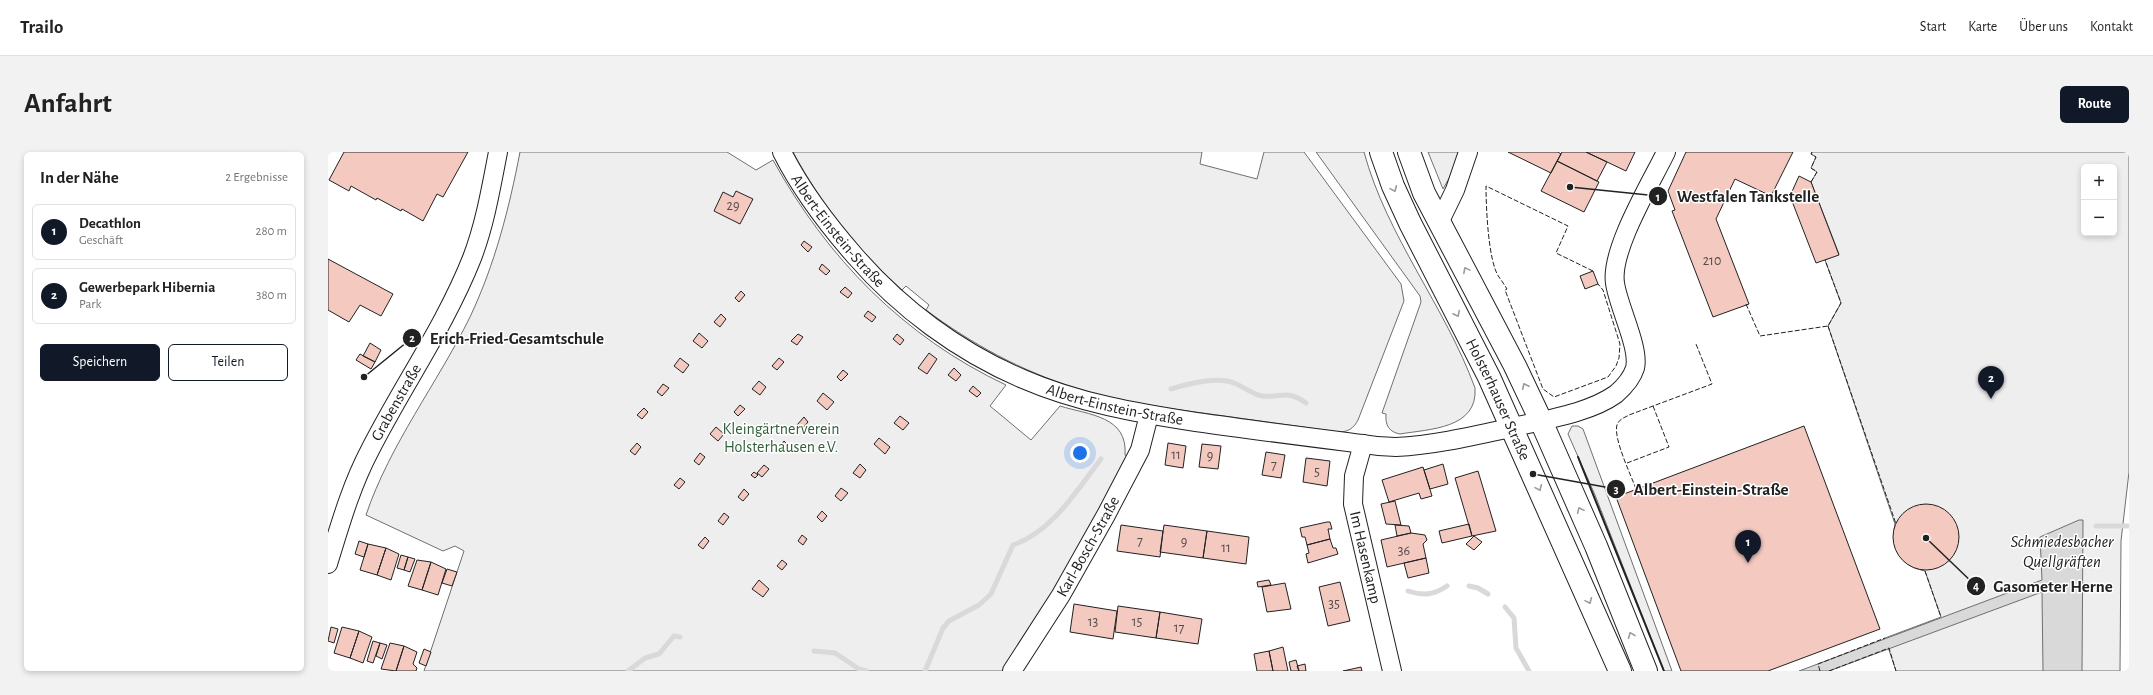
<!DOCTYPE html>
<html lang="de">
<head>
<meta charset="utf-8">
<style>
  :root { --surface:#fff; --page:#f2f2f2; --text:#222; --muted:#767676; --line:#e0e0e0; --accent:#111827 }
  body { margin:0; font-family:"Alegreya Sans",sans-serif; background:var(--page); color:var(--text) }
  .controls { position:absolute; right:12px; top:12px; display:grid; overflow:hidden; border-radius:6px; box-shadow:0 2px 6px #0003 }
  .controls button { width:36px; height:36px; display:grid; place-items:center; padding:0; border:0; border-bottom:1px solid var(--line); background:var(--surface); color:var(--text); font:20px sans-serif }
  .you { position:absolute; left:752px; top:301px; width:14px; height:14px; margin:-10px; border:3px solid #fff; border-radius:50%; background:#1a73e8; box-shadow:0 0 0 6px #1a73e833 }
  .badge { display:grid; place-items:center; width:26px; height:26px; border-radius:50%; background:var(--accent); color:#fff; font-size:13px; font-weight:700 }
  .pin { position:absolute; translate:-50% -33px; filter:drop-shadow(0 1px 2px #0008) }
  .pin::after { content:''; position:absolute; top:21px; width:14px; height:12px; background:inherit; clip-path:polygon(0 0,100% 0,50% 100%) }
  .list { margin:0; padding:0; list-style:none }
  h2 { display:flex; justify-content:space-between; align-items:center; height:52px; margin:0; padding:0 16px; font-size:17px }
  h2 small { font-size:13px; font-weight:400; color:var(--muted) }
  .list li { display:grid; grid-template-columns:26px 1fr auto; gap:12px; align-items:center; box-sizing:border-box; height:56px; margin:0 8px 8px; padding:0 8px; border:1px solid var(--line); border-radius:6px }
  .list b { display:block; font-size:15px; white-space:nowrap }
  .list p { margin:0; font-size:13px; white-space:nowrap; color:var(--muted) }
  .list em { font-size:13px; font-style:normal; color:var(--muted) }
  .actions { display:flex; gap:8px; padding:12px 16px }
  .actions a { flex:1; padding:9px 0; border:1px solid var(--accent); border-radius:6px; text-align:center; font-size:14px; color:var(--accent) }
  .actions .main { background:var(--accent); color:#fff }
  .map { position:relative; flex:none; width:1801px; height:519px; overflow:hidden; border-radius:6px }
  header { display:flex; align-items:center; gap:24px; box-sizing:border-box; height:56px; padding:0 20px; background:var(--surface); border-bottom:1px solid var(--line) }
  header strong { font-size:19px }
  nav { display:flex; gap:22px; margin-inline-start:auto; font-size:14px }
  .intro { display:flex; align-items:center; justify-content:space-between; box-sizing:border-box; height:96px; padding:0 24px }
  h1 { margin:0; font-size:28px }
  .button { padding:10px 18px; border-radius:6px; background:var(--accent); color:#fff; font-size:14px; font-weight:700 }
  main { display:flex; gap:24px; padding:0 24px }
  aside { flex:1; background:var(--surface); border-radius:6px; box-shadow:0 2px 6px #0003 }
  .map>svg:first-child { display:block }
  .green { fill:#eee; stroke:#6f6f6f; fill-rule:evenodd }
  .water { fill:#d9d9d9; stroke:#6f6f6f }
  .lines { fill:none; stroke-linecap:round; stroke-linejoin:round }
  .stream { stroke:#d9d9d9; stroke-width:5 }
  .building { fill:#f3c9c0; stroke:#222 }
  .minor-casing { stroke:#222; stroke-width:20 }
  .major-casing { stroke:#222; stroke-width:24 }
  .minor { stroke:#fff; stroke-width:18 }
  .major { stroke:#fff; stroke-width:22 }
  .fence { stroke:#222; stroke-width:1; stroke-dasharray:5 2; stroke-linecap:butt }
  .wall { stroke:#222; stroke-width:2 }
  .oneway { stroke:#9c9c9c }
  .labels { text-anchor:middle; dominant-baseline:central; stroke-width:3; stroke-linejoin:round; paint-order:stroke }
  .number-label { font-size:14px; fill:#564c4a }
  .street-label { font-size:16px; fill:#222; stroke:#fff }
  .park-label { font-size:16px; fill:#2f5e38; stroke:#fff }
  .water-label { font-size:17px; font-style:italic; fill:#222; stroke:#fff }
  .leader { fill:none; stroke:#222; stroke-width:1.5 }
  .callout-dot { fill:#222; stroke:#fff; stroke-width:1.5 }
  .mark-label { font-size:12px; text-anchor:middle; font-weight:bold; fill:#fff }
  .callout-label { font-size:17px; text-anchor:middle; font-weight:bold; fill:#222; stroke:#fff; stroke-width:3; stroke-linejoin:round; paint-order:stroke }
</style>
</head>
<body>
<header>
<strong>Trailo</strong>
<nav><a>Start</a><a>Karte</a><a>Über uns</a><a>Kontakt</a></nav>
</header>
<div class="intro"><h1>Anfahrt</h1><a class="button">Route</a></div>
<main>
<aside>
<h2>In der Nähe<small>2 Ergebnisse</small></h2>
<ul class="list">
<li><span class="badge">1</span><div><b>Decathlon</b><p>Geschäft</p></div><em>280 m</em></li>
<li><span class="badge">2</span><div><b>Gewerbepark Hibernia</b><p>Park</p></div><em>380 m</em></li>
</ul>
<div class="actions"><a class="main">Speichern</a><a>Teilen</a></div>
</aside>
<div class="map">
<svg width="1801" height="519" viewBox="0 0 1801 519">
  <rect width="100%" height="100%" fill="#fff"/>
  <!-- green -->
  <path class="green" d="M192,0h207l29,18 17,-10c54,98 131,177 233,225l-16,21 41,34 29,-34c29,9 68,10 65,49l5,2 -61,112 -65,102h-580l40,-120 -9,-5 -12,5 -77,-36c24,-71 71,-131 104,-198 25,-53 39,-108 50,-165z
    M465,0h409l-2,12 57,15 7,-27h40l97,132 3,17 -46,119c-4,8 -10,12 -19,12 -43,-6 -86,-12 -129,-18 -45,-6 -91,-12 -134,-26 -55,-17 -104,-44 -150,-78l3,-5 -23,-19 -4,4c-44,-39 -81,-86 -109,-138z
    M988,0h48c23,85 81,154 111,236 3,41 -46,41 -75,46 -11,-2 -15,-9 -14,-20l-4,-1 39,-111 -1,-6z
    M1100,0h31l-7,21 -9,16z
    M1484,0h317v320l-8,69 -1,130h-224l-11,-33 56,-21 -16,-46c-25,-5 -35,-23 -30,-47l-67,-198 13,-23 -16,-43 14,-6 -28,-72 6,-10 -6,-4 5,-11 -5,-3zM1756,15h30v66h-30z
    M1244,274h6l5,3 89,242h-8l-69,-176 -27,-61z"/>
  <!-- water -->
  <path class="water" d="M1751,368h4l-1,151h-39l-1,-79 -213,79h-30l243,-91 -2,-43z"/>
  <g class="lines">
    <!-- stream -->
    <path class="stream" d="M843,237c16,-5 48,-13 63,-6 9,3 19,12 28,13 19,2 26,-7 44,7
      M1768,374h33
      M1141,434l9,2 10,6
      M1080,439c15,5 26,4 39,-5
      M1177,455l9,11 2,30 13,23
      M486,499l21,2 24,16 7,2
      M300,519l17,-13 14,-4 15,-18 6,1
      M597,519l18,-43 6,-7 30,-16 12,-11 22,-49c39,-13 64,-55 88,-86"/>
  </g>
  <!-- building -->
  <path class="building" d="M16,0h124l-25,45 -6,-3 -14,27 -21,-12 -1,2 -24,-13 -1,2 -25,-14 -2,5 -20,-11z
    M1180,0h50l3,2 -10,19z
    M1234,0h24l21,10 -10,19 -40,-20z
    M1258,0h49l-9,19z
    M1358,0h107l-22,44 -36,-17 -19,40 33,85 -36,13 -41,-106 3,-1 -7,-19z
    M1229,9l42,21 -15,30 -43,-21z
    M1471,24l12,6 28,73 -23,8 -26,-67z
    M408,39l17,8 -13,25 -26,-13 9,-19 10,5z
    M476,89l8,6 -4,5 -7,-7z
    M0,107l65,35 -12,22 -21,-11 -11,17 -21,-12z
    M494,112l8,7 -4,4 -7,-6z
    M1265,119l5,13 -13,5 -5,-13z
    M517,135l7,6 -4,5 -8,-6z
    M413,139l4,4 -6,7 -4,-4z
    M540,159l8,6 -4,5 -8,-6z
    M393,162l5,5 -6,8 -6,-5z
    M371,181l9,8 -6,7 -9,-7z
    M470,182l5,3 -6,8 -6,-4z
    M569,182l7,6 -4,5 -7,-6z
    M42,191l11,7 -6,12 -12,-6z
    M601,201l8,6 -10,15 -9,-6z
    M32,202l15,8 -4,7 -15,-9z
    M352,206l9,7 -6,8 -9,-7z
    M451,206l5,4 -7,8 -5,-4z
    M626,216l7,7 -5,6 -8,-6z
    M515,218l5,4 -7,7 -4,-4z
    M431,229l7,6 -6,8 -8,-6z
    M335,232l6,4 -7,8 -5,-4z
    M645,234l8,7 -4,4 -8,-6z
    M495,241l11,9 -7,8 -10,-9z
    M412,253l5,4 -7,7 -4,-4z
    M316,256l4,4 -6,7 -5,-4z
    M572,264l9,7 -6,7 -9,-7z
    M476,265l4,5 -6,7 -5,-4z
    M1476,274l76,203 -112,42h-87l-65,-174z
    M388,275l8,7 -6,7 -8,-7z
    M551,286l11,9 -5,7 -11,-10z
    M456,289l5,5 -7,7 -4,-4z
    M309,291l4,4 -6,8 -5,-4z
    M840,291l18,3 -3,22 -18,-3z
    M874,292l19,2 -3,23 -19,-2z
    M938,300l19,3 -4,23 -19,-3z
    M372,301l5,4 -6,8 -5,-4z
    M978,306l24,3 -3,25 -24,-4z
    M532,312l6,6 -6,8 -7,-5z
    M1115,312l5,20 -18,5 -6,-19z
    M436,313l5,4 -7,8 -5,-4z
    M1095,315l9,29 -11,3 -2,-6 -30,9 -7,-22z
    M1150,319l18,60 -24,5 -17,-58z
    M426,320l4,3 -3,3 -4,-3z
    M352,326l5,4 -6,7 -5,-4z
    M513,336l7,5 -7,8 -6,-5z
    M416,337l5,5 -6,7 -5,-4z
    M1067,349l6,24 -15,-1 -5,-20z
    M1565 385a33 33 0 1 1 66 0a33 33 0 1 1-66 0Z
    M494,359l5,5 -5,6 -5,-5z
    M396,361l5,4 -6,8 -5,-4z
    M999,370h3l2,7h-4l2,10 -23,6 -2,-8h-3l-2,-9z
    M1141,372l3,12 -30,7 -3,-12z
    M793,373l42,6 -3,26 -43,-6z
    M836,373l43,6 -4,27 -43,-6z
    M1067,373l14,1 2,7 -14,3z
    M879,379l42,6 -3,27 -43,-6z
    M1083,381l14,2 2,5 -4,4 3,14 -39,9 -6,-27z
    M474,383l5,4 -4,6 -5,-4z
    M1146,384l8,6 -8,8 -8,-6z
    M377,385l4,4 -6,8 -5,-4z
    M1002,387l3,9h3l2,6 -30,9 -2,-9 3,-1 -2,-8z
    M31,389l9,3 -4,13 -9,-3z
    M40,392l18,4 -9,27 -17,-5z
    M58,396l13,6 -8,26 -14,-5z
    M73,403l7,2 -4,13 -7,-2z
    M80,405l7,2 -5,13 -6,-2z
    M1098,406l3,15 -21,5 -4,-15z
    M89,408l14,2 -9,28 -14,-4z
    M454,408l5,4 -5,6 -5,-4z
    M103,410l15,7 -8,26 -16,-5z
    M119,417l10,3 -5,14 -10,-3z
    M431,428l10,9 -6,8 -11,-8z
    M941,428l2,5 -13,2 -1,-5z
    M1012,430l10,39 -22,5 -9,-39z
    M957,431l6,26 -24,3 -5,-25z
    M746,452l43,7 -4,28 -43,-7z
    M790,454l42,6 -4,26 -41,-6z
    M832,460l42,7 -4,25 -42,-6z
    M3,475l7,2 -4,14 -6,-2z
    M14,475l17,4 -9,27 -16,-5z
    M31,479l13,6 -9,26 -13,-5z
    M45,489l7,2 -7,20 -6,-2z
    M52,491l7,2 -5,14 -6,-3z
    M62,491l14,3 -8,25 -15,-2z
    M76,494l13,6 -4,12 4,4 -1,3h-20z
    M955,495l5,24h-15l-4,-20z
    M96,497l7,3 -5,14 -7,-3z
    M941,499l4,20h-16l-3,-17z
    M968,508l3,11h-8l-2,-9z
    M977,512l1,7h-7l-2,-5z
    M1033,515l1,4h-19z"/>
  <g class="lines">
    <!-- minor casing -->
    <g class="minor-casing">
      <g id="minor">
        <path id="s1" d="M454,0c19,38 45,72 73,104 45,52 104,96 168,123 55,24 115,34 173,43 56,8 112,15 167,22 11,2 22,3 33,3 38,-2 77,-11 114,-19 32,-8 78,-14 106,-34 8,-7 16,-16 19,-26 5,-20 -17,-62 -20,-85 -5,-33 36,-100 51,-131"/>
        <path d="M1112,69l15,-31 13,-38"/>
        <path id="s2" d="M1035,292l-9,32 -1,28 39,167"/>
        <path id="s3" d="M0,412c12,-39 23,-78 42,-114 33,-65 75,-124 102,-192 13,-34 19,-70 26,-106"/>
        <path id="s4" d="M684,519l49,-76 45,-80 34,-65 9,-35"/>
      </g>
    </g>
    <!-- major casing -->
    <g class="major-casing">
      <g id="major">
        <path id="s5" d="M1053,0l12,34 17,37 79,154 131,294"/>
        <path d="M1081,0l15,41 91,173 26,55 55,125 50,125"/>
      </g>
    </g>
    <!-- minor -->
    <use href="#minor" class="minor"/>
    <!-- major -->
    <use href="#major" class="major"/>
    <!-- fence -->
    <path class="fence" d="M1483,30l6,-10 -6,-4 5,-11 -5,-3 1,-2
      M1265,119l-37,-18 12,-27 -82,-40c0,19 2,76 13,91 2,3 5,7 8,12l-2,1 38,99 11,8 54,-20 8,-11 3,-8 1,-14 -17,-54 -5,-6
      M1418,152l14,32 68,-10 13,-23 -16,-43
      M1500,174l68,198
      M1299,311l42,-16 -16,-41
      M1308,337c-5,-14 -23,-51 -19,-64 2,-6 7,-7 12,-10l83,-31 -16,-40
      M1597,419l16,46
      M1492,519l-2,-7 67,-26
      M1501,519l60,-23 7,23"/>
    <!-- wall -->
    <path class="wall" d="M1250,305l86,214"/>
  </g>
  <!-- one-way arrows -->
  <defs><path id="oneway-chevron" d="M-2-3.5L2.5 0L-2 3.5" fill="none" stroke-width="1.6" stroke-linecap="round" stroke-linejoin="round"/></defs>
  <g class="oneway">
    <use href="#oneway-chevron" transform="translate(1066 37) rotate(66)"/>
    <use href="#oneway-chevron" transform="translate(1138 118) rotate(-118)"/>
    <use href="#oneway-chevron" transform="translate(1129 162) rotate(63)"/>
    <use href="#oneway-chevron" transform="translate(1197 234) rotate(-115)"/>
    <use href="#oneway-chevron" transform="translate(1211 336) rotate(66)"/>
    <use href="#oneway-chevron" transform="translate(1252 358) rotate(-114)"/>
    <use href="#oneway-chevron" transform="translate(1261 449) rotate(66)"/>
    <use href="#oneway-chevron" transform="translate(1303 483) rotate(-112)"/>
  </g>
  <g class="labels">
    <!-- number labels -->
    <g class="number-label">
      <text x="405" y="54">29</text>
      <text x="1384" y="109">210</text>
      <text x="848" y="303">11</text>
      <text x="882" y="304">9</text>
      <text x="946" y="313">7</text>
      <text x="989" y="320">5</text>
      <text x="812" y="389">7</text>
      <text x="856" y="390">9</text>
      <text x="898" y="396">11</text>
      <text x="1076" y="399">36</text>
      <text x="1006" y="452">35</text>
      <text x="765" y="470">13</text>
      <text x="809" y="470">15</text>
      <text x="851" y="476">17</text>
    </g>
    <!-- street labels -->
    <g class="street-label">
      <text stroke="none"><textPath href="#s1" startOffset="97">Albert-Einstein-Straße</textPath></text>
      <text stroke="none"><textPath href="#s5" startOffset="274">Holsterhauser Straße</textPath></text>
      <text stroke="none"><textPath href="#s3" startOffset="176">Grabenstraße</textPath></text>
      <text stroke="none"><textPath href="#s1" startOffset="433">Albert-Einstein-Straße</textPath></text>
      <text stroke="none"><textPath href="#s4" startOffset="146">Karl-Bosch-Straße</textPath></text>
      <text stroke="none"><textPath href="#s2" startOffset="116">Im Hasenkamp</textPath></text>
    </g>
    <!-- park labels -->
    <g class="park-label">
      <text x="453" y="277">Kleingärtnerverein<tspan x="453" dy="18">Holsterhausen e.V.</tspan></text>
    </g>
    <!-- water labels -->
    <g class="water-label">
      <text x="1734" y="389">Schmiedesbacher<tspan x="1734" dy="20">Quellgräften</tspan></text>
    </g>
  </g>
  <!-- callouts -->
  <path class="leader" d="M1242 35L1330 44M36 225L84 186M1205 322L1288 337M1598 386L1648 434"/>
  <g class="callout-dot">
    <circle cx="1242" cy="35" r="4"/>
    <circle cx="36" cy="225" r="4"/>
    <circle cx="1205" cy="322" r="4"/>
    <circle cx="1598" cy="386" r="4"/>
    <circle cx="1330" cy="44" r="10"/>
    <circle cx="84" cy="186" r="10"/>
    <circle cx="1288" cy="337" r="10"/>
    <circle cx="1648" cy="434" r="10"/>
  </g>
  <g class="mark-label">
    <text x="1330" y="49">1</text>
    <text x="84" y="190">2</text>
    <text x="1288" y="341">3</text>
    <text x="1648" y="438">4</text>
  </g>
  <g class="callout-label">
    <text x="1420" y="50">Westfalen Tankstelle</text>
    <text x="189" y="192">Erich-Fried-Gesamtschule</text>
    <text x="1383" y="343">Albert-Einstein-Straße</text>
    <text x="1725" y="440">Gasometer Herne</text>
  </g>
</svg>
<div class="controls">
<button>+</button>
<button>−</button>
</div>
<div class="you"></div>
<div class="pin badge" style="left:1420px;top:411px">1</div>
<div class="pin badge" style="left:1663px;top:247px">2</div>
</div>
</main>
</body>
</html>
